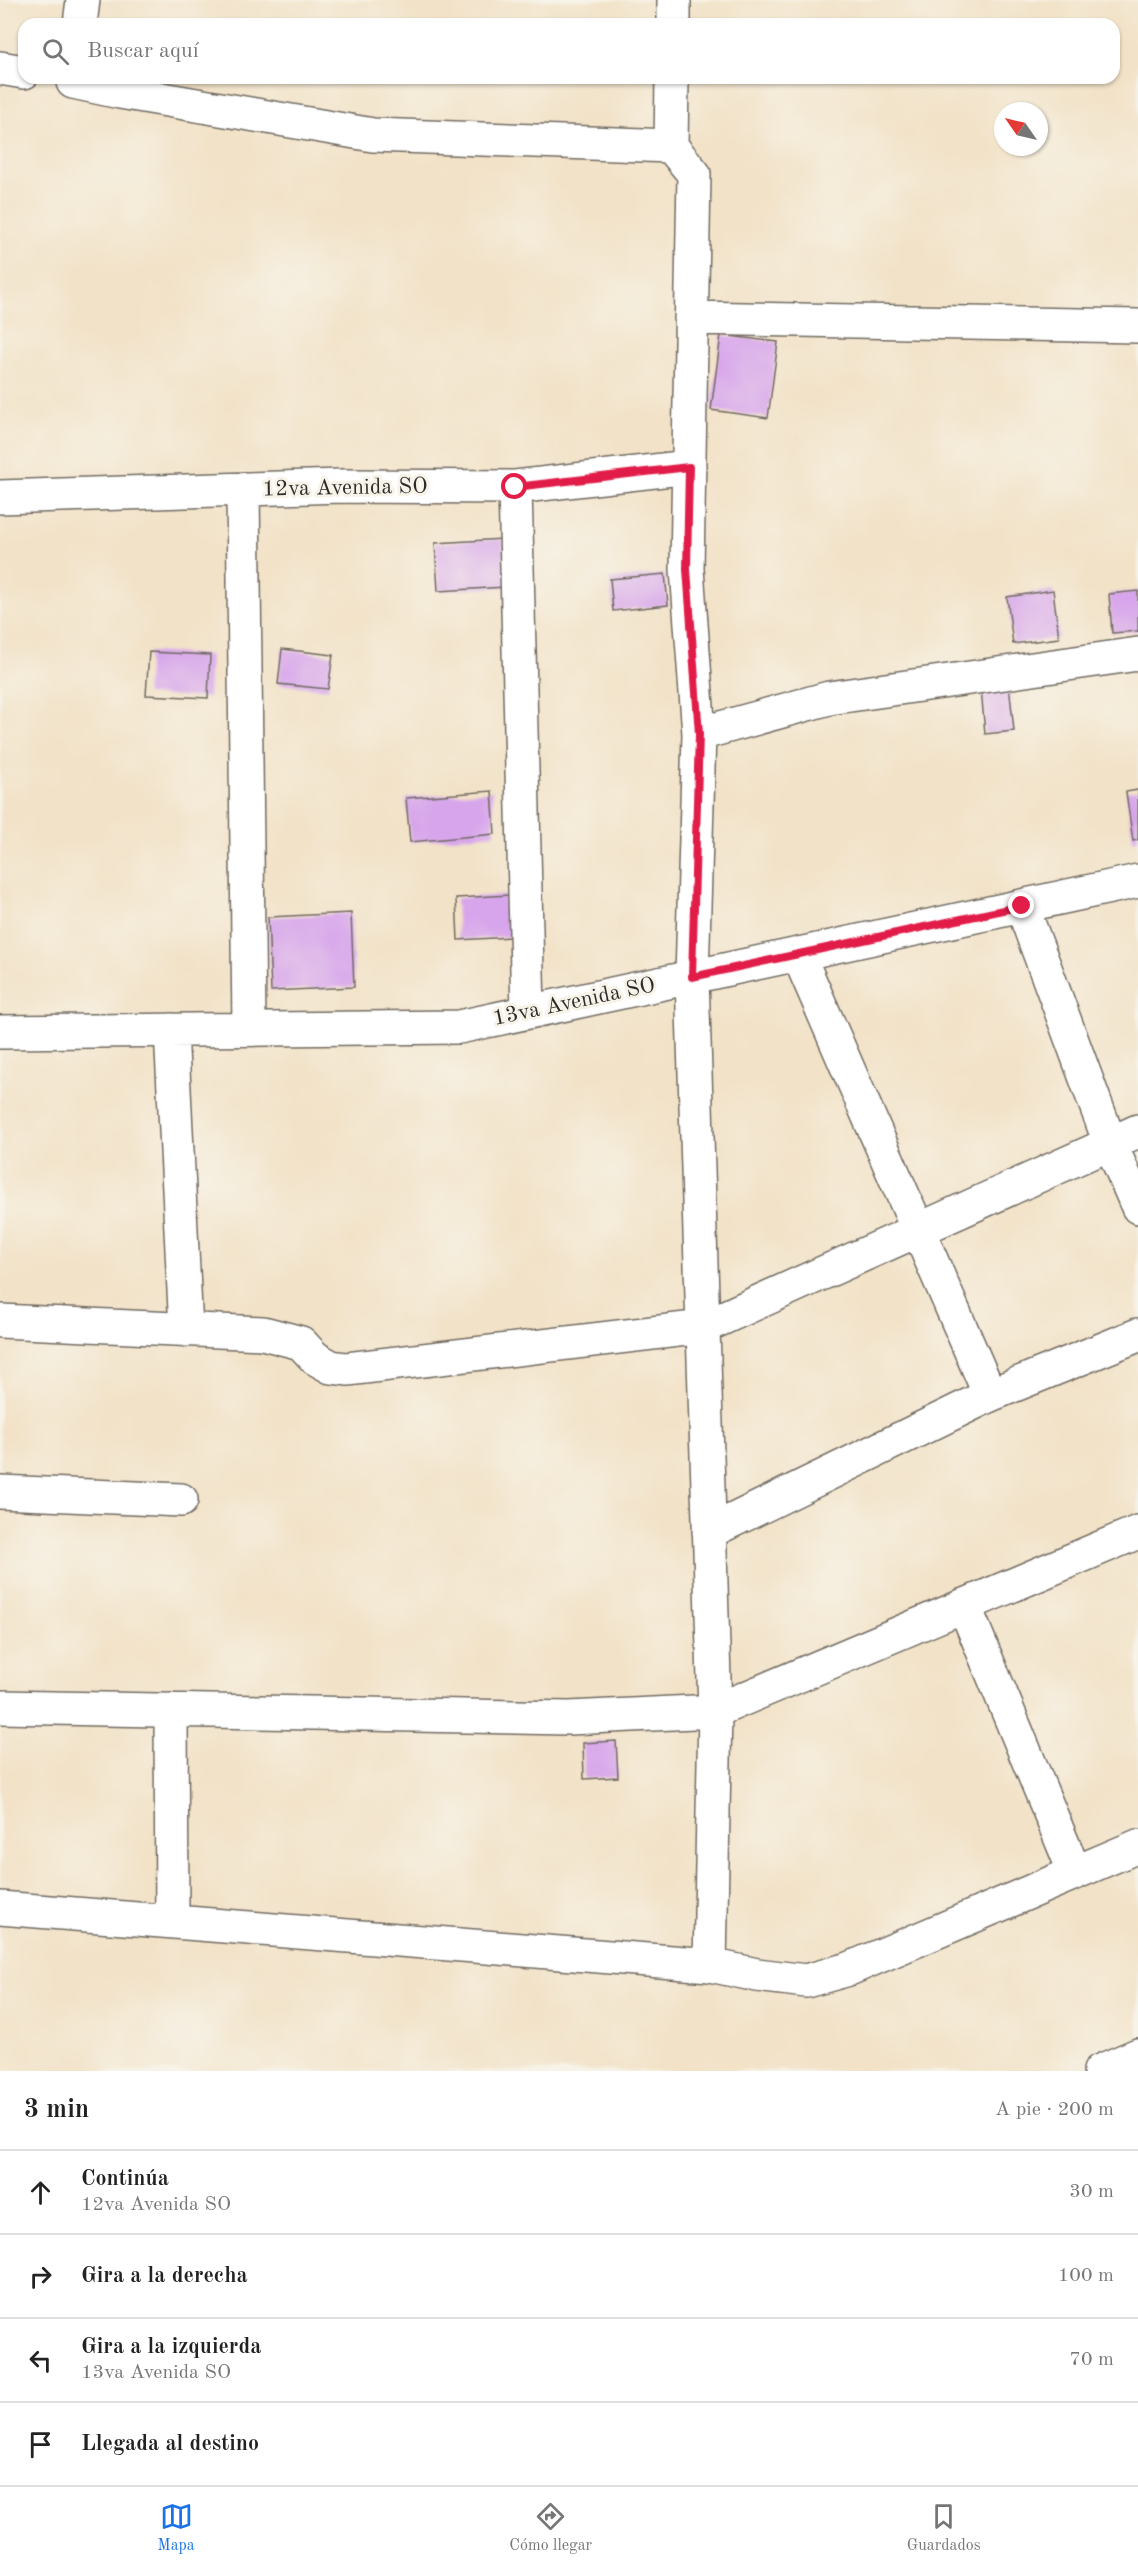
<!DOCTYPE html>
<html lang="es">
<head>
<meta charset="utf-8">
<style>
  :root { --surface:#fff; --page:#f6f6f6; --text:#222; --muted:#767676; --line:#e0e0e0; --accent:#1a73e8 }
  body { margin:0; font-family:"Old Standard TT",serif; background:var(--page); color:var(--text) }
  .compass { position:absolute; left:994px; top:102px; width:54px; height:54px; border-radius:50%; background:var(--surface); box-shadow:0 2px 4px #0004; rotate:304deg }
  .stop { position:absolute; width:18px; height:18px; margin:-14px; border:4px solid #e11d48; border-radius:50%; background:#fff }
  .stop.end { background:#e11d48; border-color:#fff; box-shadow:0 2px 6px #0008 }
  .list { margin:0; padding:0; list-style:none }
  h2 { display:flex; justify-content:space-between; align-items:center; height:78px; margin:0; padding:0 24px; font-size:26px }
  h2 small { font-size:20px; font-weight:400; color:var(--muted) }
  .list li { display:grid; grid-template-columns:39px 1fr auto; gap:18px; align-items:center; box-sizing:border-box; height:84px; padding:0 24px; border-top:2px solid var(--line) }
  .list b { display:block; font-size:22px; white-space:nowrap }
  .list p { margin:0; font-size:20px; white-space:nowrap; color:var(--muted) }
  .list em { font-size:20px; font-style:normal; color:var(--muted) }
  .icon { flex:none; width:33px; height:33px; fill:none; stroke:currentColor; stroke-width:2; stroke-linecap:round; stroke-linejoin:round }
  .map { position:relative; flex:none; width:1138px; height:2071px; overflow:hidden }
  .search { position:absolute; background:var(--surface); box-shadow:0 2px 4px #0004; left:18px; right:18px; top:18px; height:66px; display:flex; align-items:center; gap:15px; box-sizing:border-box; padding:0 21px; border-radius:18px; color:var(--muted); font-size:22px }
  .sheet { height:414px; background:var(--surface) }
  nav { display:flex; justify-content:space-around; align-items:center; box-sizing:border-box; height:84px; border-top:2px solid var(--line); background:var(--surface); font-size:16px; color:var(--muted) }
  nav a { display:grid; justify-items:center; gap:3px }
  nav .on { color:var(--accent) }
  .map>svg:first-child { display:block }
  .building { fill:#d7a5eb }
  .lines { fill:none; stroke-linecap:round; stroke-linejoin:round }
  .minor-casing { stroke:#716b62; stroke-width:36 }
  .minor { stroke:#fff; stroke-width:33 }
  .route { stroke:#e11d48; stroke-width:8 }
  .labels { text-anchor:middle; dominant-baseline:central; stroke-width:6; stroke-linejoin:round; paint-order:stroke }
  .street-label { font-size:22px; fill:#2b2b2b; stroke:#f7f3e8 }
</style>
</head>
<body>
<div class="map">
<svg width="1138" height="2071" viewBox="0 0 1138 2071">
  <rect width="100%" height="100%" fill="#f7f3e8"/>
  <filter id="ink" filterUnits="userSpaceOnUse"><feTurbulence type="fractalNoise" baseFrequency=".0167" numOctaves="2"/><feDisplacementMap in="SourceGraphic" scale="12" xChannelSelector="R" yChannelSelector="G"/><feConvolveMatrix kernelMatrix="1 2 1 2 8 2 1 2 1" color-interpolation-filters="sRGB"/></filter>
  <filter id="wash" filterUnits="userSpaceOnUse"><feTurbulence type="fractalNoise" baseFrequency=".008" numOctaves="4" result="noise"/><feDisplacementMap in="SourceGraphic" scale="24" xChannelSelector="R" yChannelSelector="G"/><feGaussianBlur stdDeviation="1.35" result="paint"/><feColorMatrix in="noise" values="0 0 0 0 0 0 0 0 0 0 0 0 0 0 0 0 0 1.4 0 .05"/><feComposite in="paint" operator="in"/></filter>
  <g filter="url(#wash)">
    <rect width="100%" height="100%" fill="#f2e2c7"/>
    <g id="blocks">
      <!-- building -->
      <path class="building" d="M721,335l57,7 -10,76 -57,-8z
        M503,539l3,48 -68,4 -3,-48z
        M665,574l3,31 -55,6 -3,-32z
        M1053,590l6,48 -46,6 -6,-47z
        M1138,591v40l-26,2 -3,-39z
        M282,649l51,6 -5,34 -50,-5z
        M149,652l61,3 -2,43 -62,-3z
        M1009,685l5,46 -29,3 -4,-46z
        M1138,790v50l-5,1 -7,-49z
        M492,791l3,43 -85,8 -4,-44z
        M510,895l2,42 -54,3 -2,-42z
        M351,913l3,74 -83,4 -3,-74z
        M616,1741l2,36 -34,2 -1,-36z"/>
    </g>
  </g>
  <g filter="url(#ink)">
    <use href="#blocks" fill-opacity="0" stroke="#716b62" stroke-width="1.5"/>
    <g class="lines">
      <!-- minor casing -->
      <g class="minor-casing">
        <path id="minor" d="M80,24l3,-24
          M674,24v-24
          M0,68l24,4
          M74,78l-1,4 47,10 253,43 298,11 23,28 -7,395 12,165 -7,243 23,734 -5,254
          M671,146l1,-68
          M691,318l447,8
          M515,487l13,525
          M243,489l6,539
          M0,497l341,-11 174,1 174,-20
          M699,734l130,-36 309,-44
          M1022,906l88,237 28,64
          M798,954l192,441
          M171,1030l15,300
          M0,1032l459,-5 679,-146
          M0,1321l263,12 38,10 14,15 16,9 16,2 356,-42 435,-196
          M0,1492l181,8
          M709,1532l281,-137 148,-60
          M964,1605l111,268
          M0,1707l569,11 146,-7 423,-179
          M171,1710l1,211
          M0,1908l710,57 47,10 49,6 43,-12 289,-123
          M1100,2071l38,-16"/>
      </g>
      <!-- minor -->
      <use href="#minor" class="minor"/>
    </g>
  </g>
  <g class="lines" filter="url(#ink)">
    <!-- route -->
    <path class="route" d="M515,487l174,-20 -2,102 12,165 -7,243 330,-71"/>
  </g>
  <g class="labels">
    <!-- street labels -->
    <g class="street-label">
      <text transform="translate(345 488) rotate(-1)">12va Avenida SO</text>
      <text transform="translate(574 1002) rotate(-12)">13va Avenida SO</text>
    </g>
  </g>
</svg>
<svg class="compass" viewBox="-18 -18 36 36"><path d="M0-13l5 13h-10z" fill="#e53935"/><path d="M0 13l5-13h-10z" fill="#767676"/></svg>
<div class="stop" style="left:515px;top:487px"></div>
<div class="stop end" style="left:1022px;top:906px"></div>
<div class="search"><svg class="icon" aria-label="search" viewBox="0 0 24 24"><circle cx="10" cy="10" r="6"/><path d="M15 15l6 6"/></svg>Buscar aquí</div>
</div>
<section class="sheet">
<h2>3 min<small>A pie · 200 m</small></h2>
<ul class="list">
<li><svg class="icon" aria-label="ahead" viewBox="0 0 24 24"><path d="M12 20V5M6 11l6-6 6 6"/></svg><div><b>Continúa</b><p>12va Avenida SO</p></div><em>30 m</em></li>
<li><svg class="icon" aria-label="right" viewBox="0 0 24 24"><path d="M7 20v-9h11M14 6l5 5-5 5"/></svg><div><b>Gira a la derecha</b></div><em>100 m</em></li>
<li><svg class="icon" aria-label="left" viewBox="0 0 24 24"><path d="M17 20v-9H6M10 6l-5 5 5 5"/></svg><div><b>Gira a la izquierda</b><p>13va Avenida SO</p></div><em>70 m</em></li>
<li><svg class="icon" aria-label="arrive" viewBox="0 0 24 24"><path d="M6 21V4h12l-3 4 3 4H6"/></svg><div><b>Llegada al destino</b></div></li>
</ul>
</section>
<nav>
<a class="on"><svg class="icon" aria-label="map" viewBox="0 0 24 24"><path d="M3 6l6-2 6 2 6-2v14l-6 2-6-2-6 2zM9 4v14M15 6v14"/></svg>Mapa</a>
<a><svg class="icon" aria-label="directions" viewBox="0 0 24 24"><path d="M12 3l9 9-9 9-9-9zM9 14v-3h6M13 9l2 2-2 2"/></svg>Cómo llegar</a>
<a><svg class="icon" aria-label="saved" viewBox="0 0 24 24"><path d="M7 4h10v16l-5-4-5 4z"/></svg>Guardados</a>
</nav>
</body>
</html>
